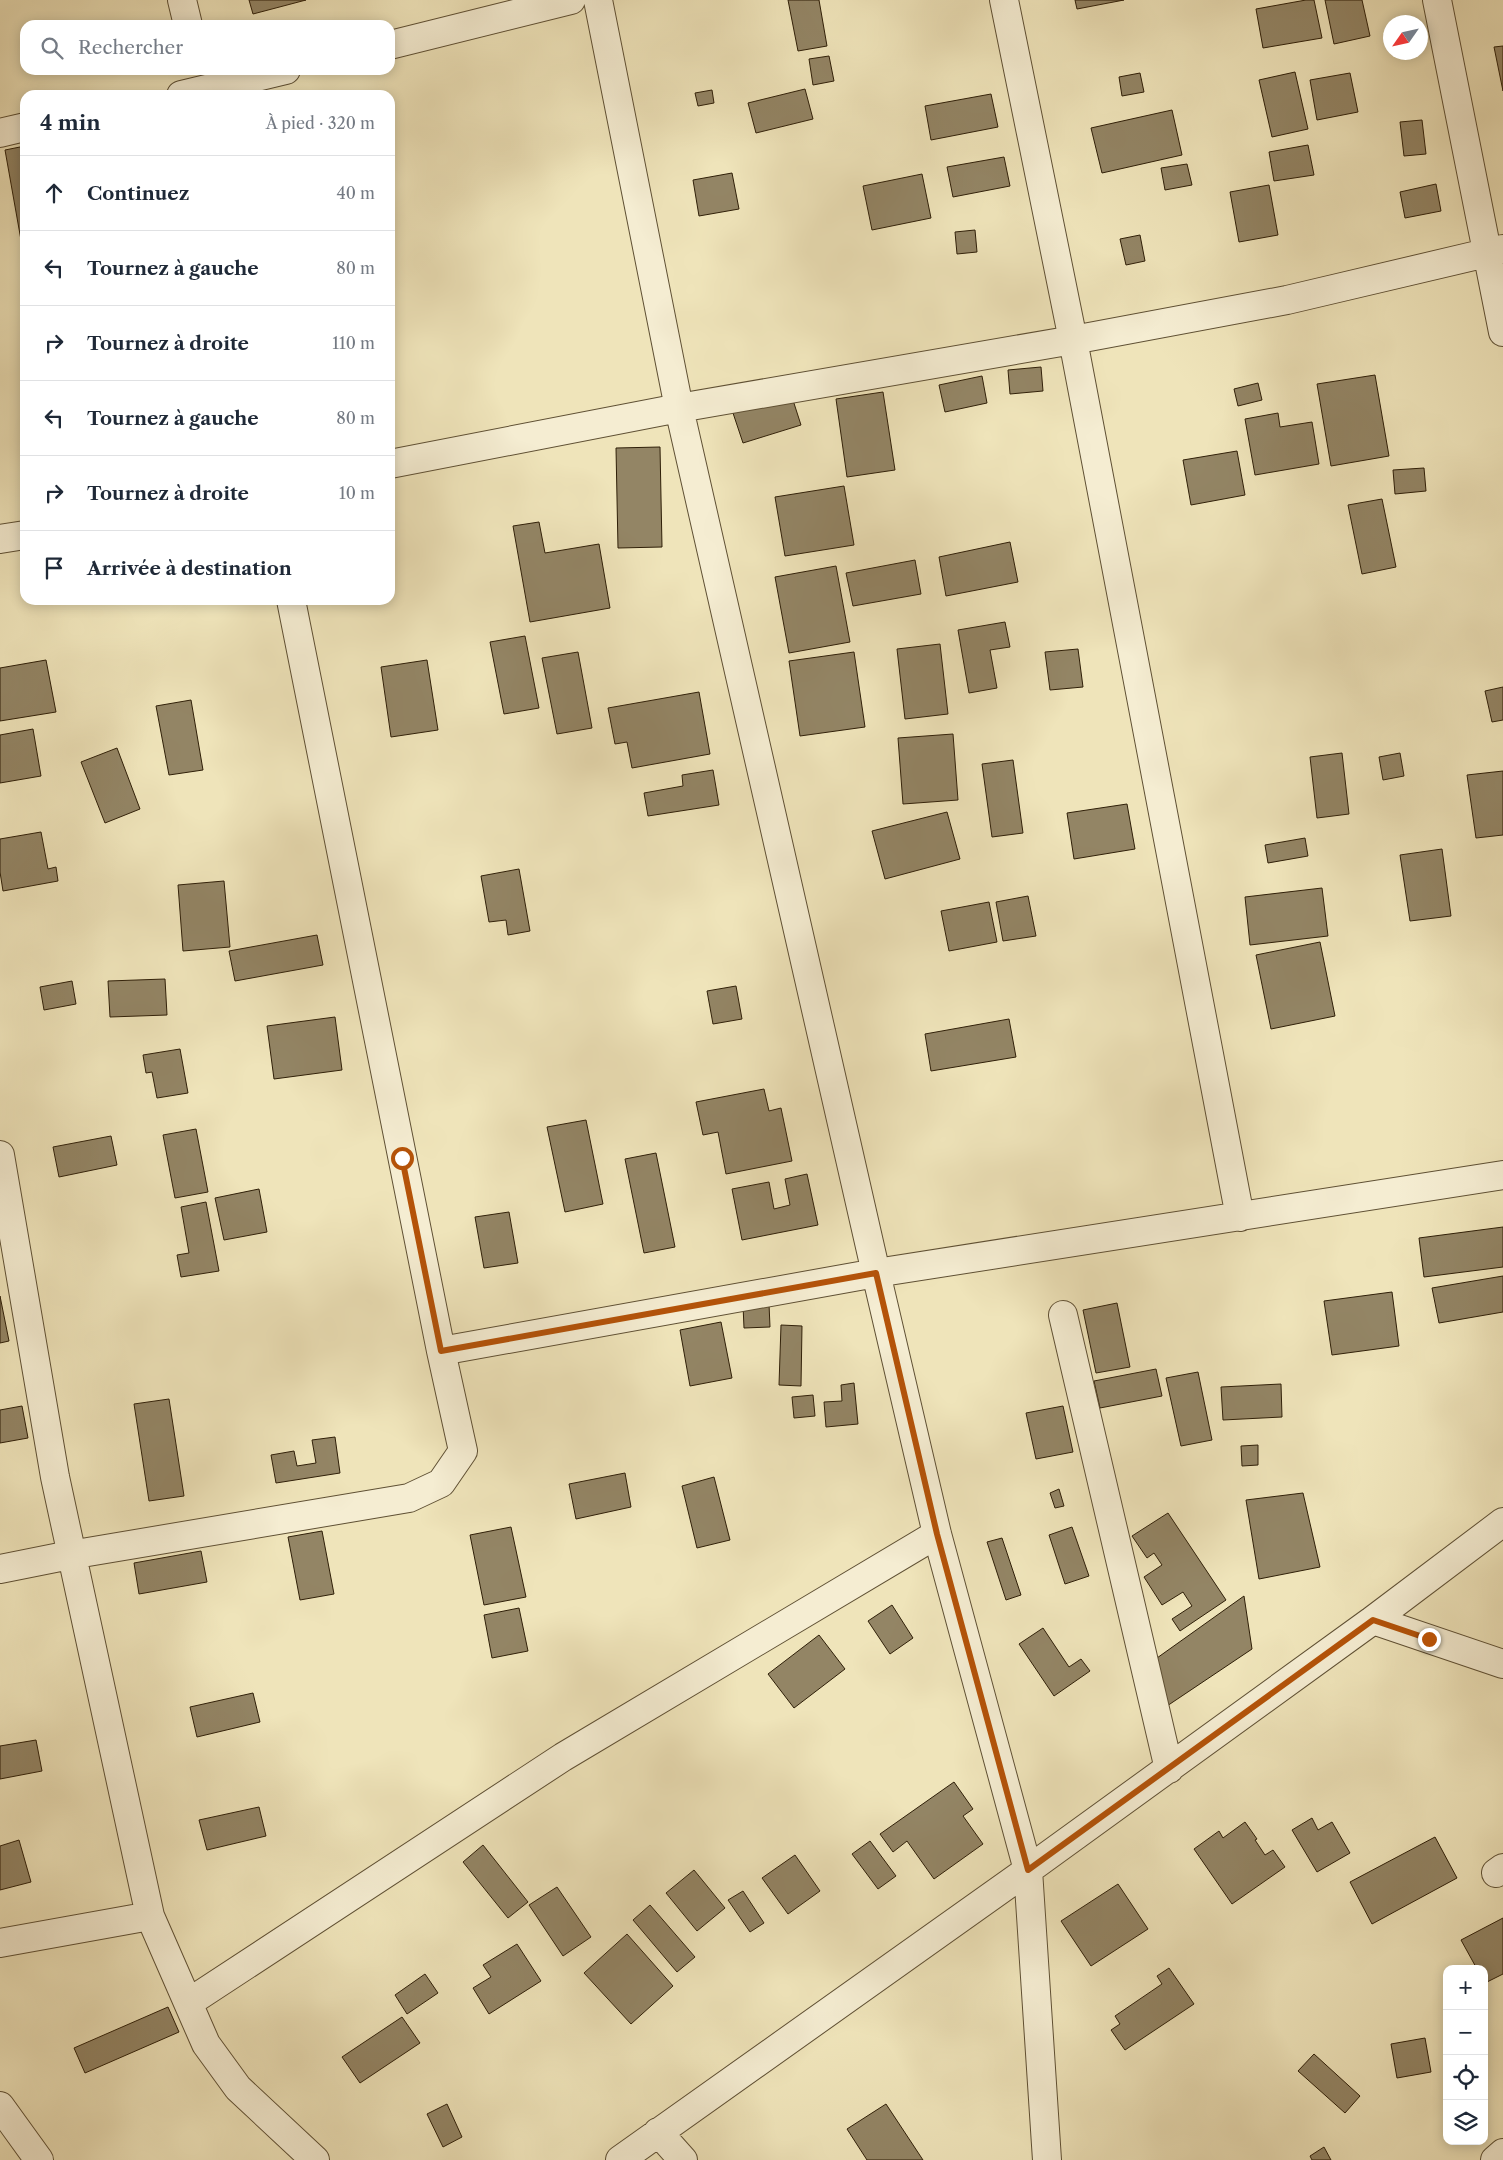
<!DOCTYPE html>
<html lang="fr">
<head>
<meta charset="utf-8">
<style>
  :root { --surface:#fff; --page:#f2f2f3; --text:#1f2937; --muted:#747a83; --line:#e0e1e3 }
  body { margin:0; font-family:"Libre Caslon Text",serif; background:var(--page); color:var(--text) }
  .controls { position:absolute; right:15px; bottom:15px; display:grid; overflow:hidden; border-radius:10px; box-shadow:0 2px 12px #0003 }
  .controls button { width:45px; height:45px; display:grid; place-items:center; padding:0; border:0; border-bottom:1px solid var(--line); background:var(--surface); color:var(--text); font:25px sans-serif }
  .compass { position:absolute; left:1383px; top:15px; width:45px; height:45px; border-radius:50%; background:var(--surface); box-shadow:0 2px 12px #0003; rotate:236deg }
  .stop { position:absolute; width:15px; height:15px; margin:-11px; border:4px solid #b45309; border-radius:50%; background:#fff }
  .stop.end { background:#b45309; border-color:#fff; box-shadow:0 1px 5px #0008 }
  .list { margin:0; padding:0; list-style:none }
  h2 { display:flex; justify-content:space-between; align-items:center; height:65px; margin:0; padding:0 20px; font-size:21px }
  h2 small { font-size:16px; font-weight:400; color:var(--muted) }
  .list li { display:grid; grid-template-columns:32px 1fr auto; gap:15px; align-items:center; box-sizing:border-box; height:75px; padding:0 20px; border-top:1px solid var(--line) }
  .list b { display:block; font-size:19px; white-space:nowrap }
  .list em { font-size:16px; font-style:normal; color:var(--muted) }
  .icon { flex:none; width:28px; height:28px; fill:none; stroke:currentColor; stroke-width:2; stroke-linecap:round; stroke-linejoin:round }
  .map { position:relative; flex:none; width:1503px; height:2160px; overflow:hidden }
  .search { position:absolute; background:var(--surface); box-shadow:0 2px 12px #0003; left:20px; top:20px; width:375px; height:55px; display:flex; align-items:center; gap:12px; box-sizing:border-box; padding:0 18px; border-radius:15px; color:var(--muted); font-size:19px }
  .panel { position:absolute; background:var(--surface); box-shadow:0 2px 12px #0003; left:20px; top:90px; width:375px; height:515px; border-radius:15px }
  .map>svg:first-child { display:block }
  .building { fill:#938565; stroke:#2f1f08 }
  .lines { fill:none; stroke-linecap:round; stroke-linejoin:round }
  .minor-casing { stroke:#5f5034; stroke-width:30 }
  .minor { stroke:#f5edd2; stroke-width:28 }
  .route { stroke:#b45309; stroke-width:6 }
</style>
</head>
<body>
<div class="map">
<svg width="1503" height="2160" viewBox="0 0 1503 2160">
  <rect width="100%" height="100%" fill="#efe4ba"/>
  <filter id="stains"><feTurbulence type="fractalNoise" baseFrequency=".004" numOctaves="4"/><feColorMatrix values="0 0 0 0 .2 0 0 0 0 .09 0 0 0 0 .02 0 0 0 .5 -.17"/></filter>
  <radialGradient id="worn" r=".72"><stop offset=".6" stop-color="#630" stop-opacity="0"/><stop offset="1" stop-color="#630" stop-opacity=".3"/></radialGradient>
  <!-- building -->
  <path class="building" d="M249,0h57l-53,14z
    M788,0h31l8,46 -29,5z
    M1075,0h49l-47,9z
    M1306,0h8l8,38 -59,10 -7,-39z
    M1325,0h37l8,36 -36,8z
    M1503,46v45l-9,-44z
    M829,56l5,25 -21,4 -4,-26z
    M1295,72l13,57 -36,8 -13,-57z
    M1140,73l4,19 -22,4 -3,-19z
    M1350,73l8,39 -41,8 -7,-40z
    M805,89l8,30 -57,14 -8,-30z
    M712,90l2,13 -16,3 -3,-13z
    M991,94l7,33 -67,13 -6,-34z
    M1172,110l10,45 -80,18 -11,-45z
    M1422,120l4,34 -22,2 -4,-34z
    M1308,145l6,30 -40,6 -5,-29z
    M25,146v110l-1,1 -19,-107z
    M1004,157l6,29 -57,11 -6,-30z
    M1187,164l5,21 -27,5 -4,-22z
    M732,173l7,36 -40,7 -6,-36z
    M922,174l9,44 -59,12 -9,-44z
    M1436,184l5,27 -36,7 -5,-26z
    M1269,185l9,50 -39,7 -9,-50z
    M975,230l2,22 -20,2 -2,-22z
    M1140,235l5,26 -19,4 -6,-26z
    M1041,367l2,24 -33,3 -2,-24z
    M1375,375l14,81 -58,10 -14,-82z
    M982,376l5,27 -42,9 -6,-27z
    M1258,383l4,17 -24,6 -4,-17z
    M883,392l12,78 -48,7 -11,-78z
    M791,394l10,31 -58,18 -10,-30z
    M1278,413l2,14 32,-5 7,42 -64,11 -10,-56z
    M660,447l2,100 -44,1 -2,-100z
    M1237,451l8,44 -54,10 -8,-45z
    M1424,468l2,23 -31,3 -2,-24z
    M844,486l10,59 -69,11 -10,-59z
    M1382,499l14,68 -34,7 -14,-69z
    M539,522l6,31 54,-9 11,64 -80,14 -17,-96z
    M1010,542l8,40 -72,14 -7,-39z
    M915,560l6,34 -68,12 -7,-33z
    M836,566l14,76 -61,11 -14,-76z
    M1005,622l5,25 -20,3 7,38 -28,5 -11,-63z
    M525,636l14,72 -35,6 -14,-72z
    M940,644l8,70 -43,5 -8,-70z
    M1078,649l5,38 -33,3 -5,-38z
    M578,652l14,76 -35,6 -15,-76z
    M854,652l11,75 -65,9 -11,-75z
    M46,660l10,52 -56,9v-53z
    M427,660l11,70 -47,7 -10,-70z
    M1503,687v33l-11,2 -7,-31z
    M699,692l11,62 -78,14 -5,-26 -12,2 -7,-36z
    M191,700l12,70 -34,5 -13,-69z
    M33,729l8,47 -41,7v-48z
    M953,734l5,66 -55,4 -5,-66z
    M117,748l23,61 -35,14 -24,-61z
    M1342,753l7,61 -32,4 -7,-61z
    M1400,753l4,23 -21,4 -4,-23z
    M1013,760l10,73 -31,4 -10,-73z
    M713,770l6,35 -71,11 -4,-23 39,-7 -1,-11z
    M1503,771v64l-27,3 -9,-63z
    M1127,804l8,45 -61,10 -7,-46z
    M947,812l13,47 -75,20 -13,-48z
    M41,832l7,37 8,-2 2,14 -55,10 -3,-19v-33z
    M1305,838l3,18 -40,7 -3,-18z
    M1442,849l9,67 -41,5 -10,-66z
    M519,869l11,62 -22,4 -2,-15 -17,2 -8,-46z
    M224,881l6,66 -47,4 -5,-66z
    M1322,888l6,48 -78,9 -5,-48z
    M1028,896l8,40 -33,5 -7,-39z
    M989,902l8,40 -48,9 -8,-40z
    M317,935l6,30 -88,16 -6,-30z
    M1320,942l15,74 -64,13 -15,-74z
    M165,979l2,36 -57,2 -2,-36z
    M72,981l4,23 -32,6 -4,-23z
    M736,986l6,33 -29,5 -6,-33z
    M335,1017l7,53 -68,9 -7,-53z
    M1009,1019l7,38 -85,14 -6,-37z
    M180,1049l8,44 -31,5 -5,-26 -6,1 -3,-18z
    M764,1089l5,22 12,-3 11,53 -66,13 -8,-42 -15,3 -7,-33z
    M586,1120l17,84 -38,8 -18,-85z
    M196,1129l12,63 -33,6 -12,-63z
    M111,1136l6,29 -58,12 -6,-30z
    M656,1153l19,94 -31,6 -19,-94z
    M807,1174l11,51 -76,15 -10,-51 37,-7 5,27 16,-4 -5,-26z
    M259,1189l8,43 -43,8 -9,-42z
    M206,1202l13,69 -38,6 -4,-22 12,-2 -8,-46z
    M509,1212l9,51 -34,5 -9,-51z
    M1503,1227v40l-79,10 -5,-39z
    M1503,1276v36l-64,11 -7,-35z
    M1392,1292l7,54 -67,9 -8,-54z
    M0,1296l9,45 -9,2z
    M1117,1303l13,64 -34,6 -13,-63z
    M769,1304l1,23 -26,1 -1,-23z
    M721,1322l11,56 -42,8 -10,-56z
    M781,1325l21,1 -1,60 -22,-1z
    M1156,1369l6,27 -62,12 -6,-27z
    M1198,1372l14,68 -31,6 -15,-68z
    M854,1383l4,41 -32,3 -2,-25 18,-1 -1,-16z
    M1281,1384l1,33 -59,3 -2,-33z
    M813,1395l2,21 -21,2 -2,-21z
    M169,1399l15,97 -35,5 -15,-97z
    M22,1406l6,32 -28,5v-33z
    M1063,1406l10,46 -37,7 -10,-46z
    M335,1437l5,36 -64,10 -5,-28 23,-4 3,15 19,-3 -4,-23z
    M1258,1445v20l-16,1 -1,-20z
    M625,1473l6,34 -55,12 -7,-35z
    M714,1477l16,63 -33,8 -15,-62z
    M1059,1489l5,17 -9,2 -5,-15z
    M1303,1493l17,74 -61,12 -13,-79z
    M1168,1513l58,87 -46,31 -8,-12 20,-13 -9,-14 -21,13 -18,-28 18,-12 -8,-12 -7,5 -15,-22z
    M511,1527l15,70 -42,8 -14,-70z
    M1072,1527l17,49 -24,8 -16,-49z
    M322,1531l12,63 -34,6 -12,-63z
    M1002,1538l19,57 -15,5 -19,-58z
    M201,1551l6,31 -68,12 -5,-31z
    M1244,1596l8,53 -85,57 -10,-48z
    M892,1605l21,33 -23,16 -22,-33z
    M519,1608l9,43 -36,7 -8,-43z
    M1043,1628l26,39 12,-8 9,12 -36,25 -35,-52z
    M819,1635l26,34 -51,39 -26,-34z
    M253,1693l7,29 -63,15 -7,-30z
    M36,1740l6,31 -42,8v-33z
    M954,1782l19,27 -10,7 20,28 -49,35 -27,-38 -14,11 -13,-18z
    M259,1807l7,29 -59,14 -8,-30z
    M1312,1818l6,12 14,-8 18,31 -33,19 -25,-42z
    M1245,1822l12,17 -2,1 10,15 8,-5 12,17 -53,37 -38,-55 25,-18 4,7z
    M1435,1837l22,41 -85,46 -22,-42z
    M19,1840l12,42 -31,8v-44z
    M870,1841l26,35 -18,13 -26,-35z
    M483,1845l45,57 -20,16 -45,-56z
    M795,1855l25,36 -32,23 -26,-36z
    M694,1870l31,38 -28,23 -31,-38z
    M1118,1884l30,45 -57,37 -30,-45z
    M557,1887l34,50 -28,19 -34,-51z
    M743,1891l21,32 -14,9 -22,-32z
    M650,1905l45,52 -18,15 -44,-52z
    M1503,1918v56l-18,9 -1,-14h-7l-16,-29z
    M627,1934l46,52 -42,38 -47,-51z
    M517,1944l24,37 -52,33 -16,-26 18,-11 -8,-12z
    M1169,1968l25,36 -69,46 -14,-20 9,-6 -5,-8 47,-32 -5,-8z
    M425,1974l13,19 -31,21 -12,-19z
    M168,2007l11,25 -94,41 -11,-25z
    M402,2017l18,26 -60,40 -18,-26z
    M1425,2038l6,34 -34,6 -6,-34z
    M1314,2054l46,42 -15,17 -47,-42z
    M447,2104l15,33 -19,10 -16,-33z
    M886,2104l37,56h-56l-20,-31z
    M1324,2147l7,13h-19l-2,-4z"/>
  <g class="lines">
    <!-- minor casing -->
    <g class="minor-casing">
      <path id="minor" d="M182,0l6,25
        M598,0l81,408 197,865 61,261 91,336 19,290
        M1004,0l69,340 167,877
        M1437,0l66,332
        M390,45l181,-45
        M181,95l105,-25
        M0,133l25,-6
        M390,464l289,-56 394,-68 214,-40 216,-51
        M0,539l25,-4
        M0,1155l55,322 95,439 56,128 32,44 77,72
        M1063,1315l106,454
        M441,1351l435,-78 627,-98
        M0,1569l70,-14 339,-57 32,-15 22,-32 -22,-100 -150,-751
        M1373,1620l130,44
        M1496,1873l7,-5
        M0,1943l150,-27
        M188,2003l375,-246 374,-223
        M0,2106l39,54
        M658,2132l25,28
        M620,2160l408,-290 345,-250 130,-98
        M1495,2160l8,-7"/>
    </g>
    <!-- minor -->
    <use href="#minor" class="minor"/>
  </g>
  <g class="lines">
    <!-- route -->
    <path class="route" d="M402,1158l39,193 435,-78 61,261 91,336 345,-250 56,19"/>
  </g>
  <rect width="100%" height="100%" filter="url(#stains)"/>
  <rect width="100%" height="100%" fill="url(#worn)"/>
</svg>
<div class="controls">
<button>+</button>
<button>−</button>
<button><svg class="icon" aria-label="locate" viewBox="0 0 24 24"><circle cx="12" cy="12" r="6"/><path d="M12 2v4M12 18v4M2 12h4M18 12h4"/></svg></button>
<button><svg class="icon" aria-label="layers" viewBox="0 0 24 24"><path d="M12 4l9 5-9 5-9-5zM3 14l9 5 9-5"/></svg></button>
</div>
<svg class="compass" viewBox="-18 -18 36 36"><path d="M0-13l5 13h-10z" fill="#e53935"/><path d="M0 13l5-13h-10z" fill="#747a83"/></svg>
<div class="stop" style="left:402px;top:1158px"></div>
<div class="stop end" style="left:1429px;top:1639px"></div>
<div class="search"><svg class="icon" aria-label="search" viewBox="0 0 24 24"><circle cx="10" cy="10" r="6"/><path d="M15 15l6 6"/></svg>Rechercher</div>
<section class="panel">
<h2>4 min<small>À pied · 320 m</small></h2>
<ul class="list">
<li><svg class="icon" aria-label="ahead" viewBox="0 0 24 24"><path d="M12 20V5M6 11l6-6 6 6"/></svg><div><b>Continuez</b></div><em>40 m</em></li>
<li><svg class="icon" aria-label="left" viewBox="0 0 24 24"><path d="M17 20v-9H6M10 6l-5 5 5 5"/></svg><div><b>Tournez à gauche</b></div><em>80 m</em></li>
<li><svg class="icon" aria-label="right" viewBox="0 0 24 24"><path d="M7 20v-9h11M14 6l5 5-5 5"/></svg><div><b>Tournez à droite</b></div><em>110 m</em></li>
<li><svg class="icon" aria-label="left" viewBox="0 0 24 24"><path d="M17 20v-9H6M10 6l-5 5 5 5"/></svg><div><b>Tournez à gauche</b></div><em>80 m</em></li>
<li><svg class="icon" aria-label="right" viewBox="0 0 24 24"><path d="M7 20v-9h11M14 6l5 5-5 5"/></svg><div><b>Tournez à droite</b></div><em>10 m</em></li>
<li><svg class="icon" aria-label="arrive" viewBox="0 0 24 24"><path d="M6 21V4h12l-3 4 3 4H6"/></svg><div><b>Arrivée à destination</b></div></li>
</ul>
</section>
</div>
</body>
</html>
